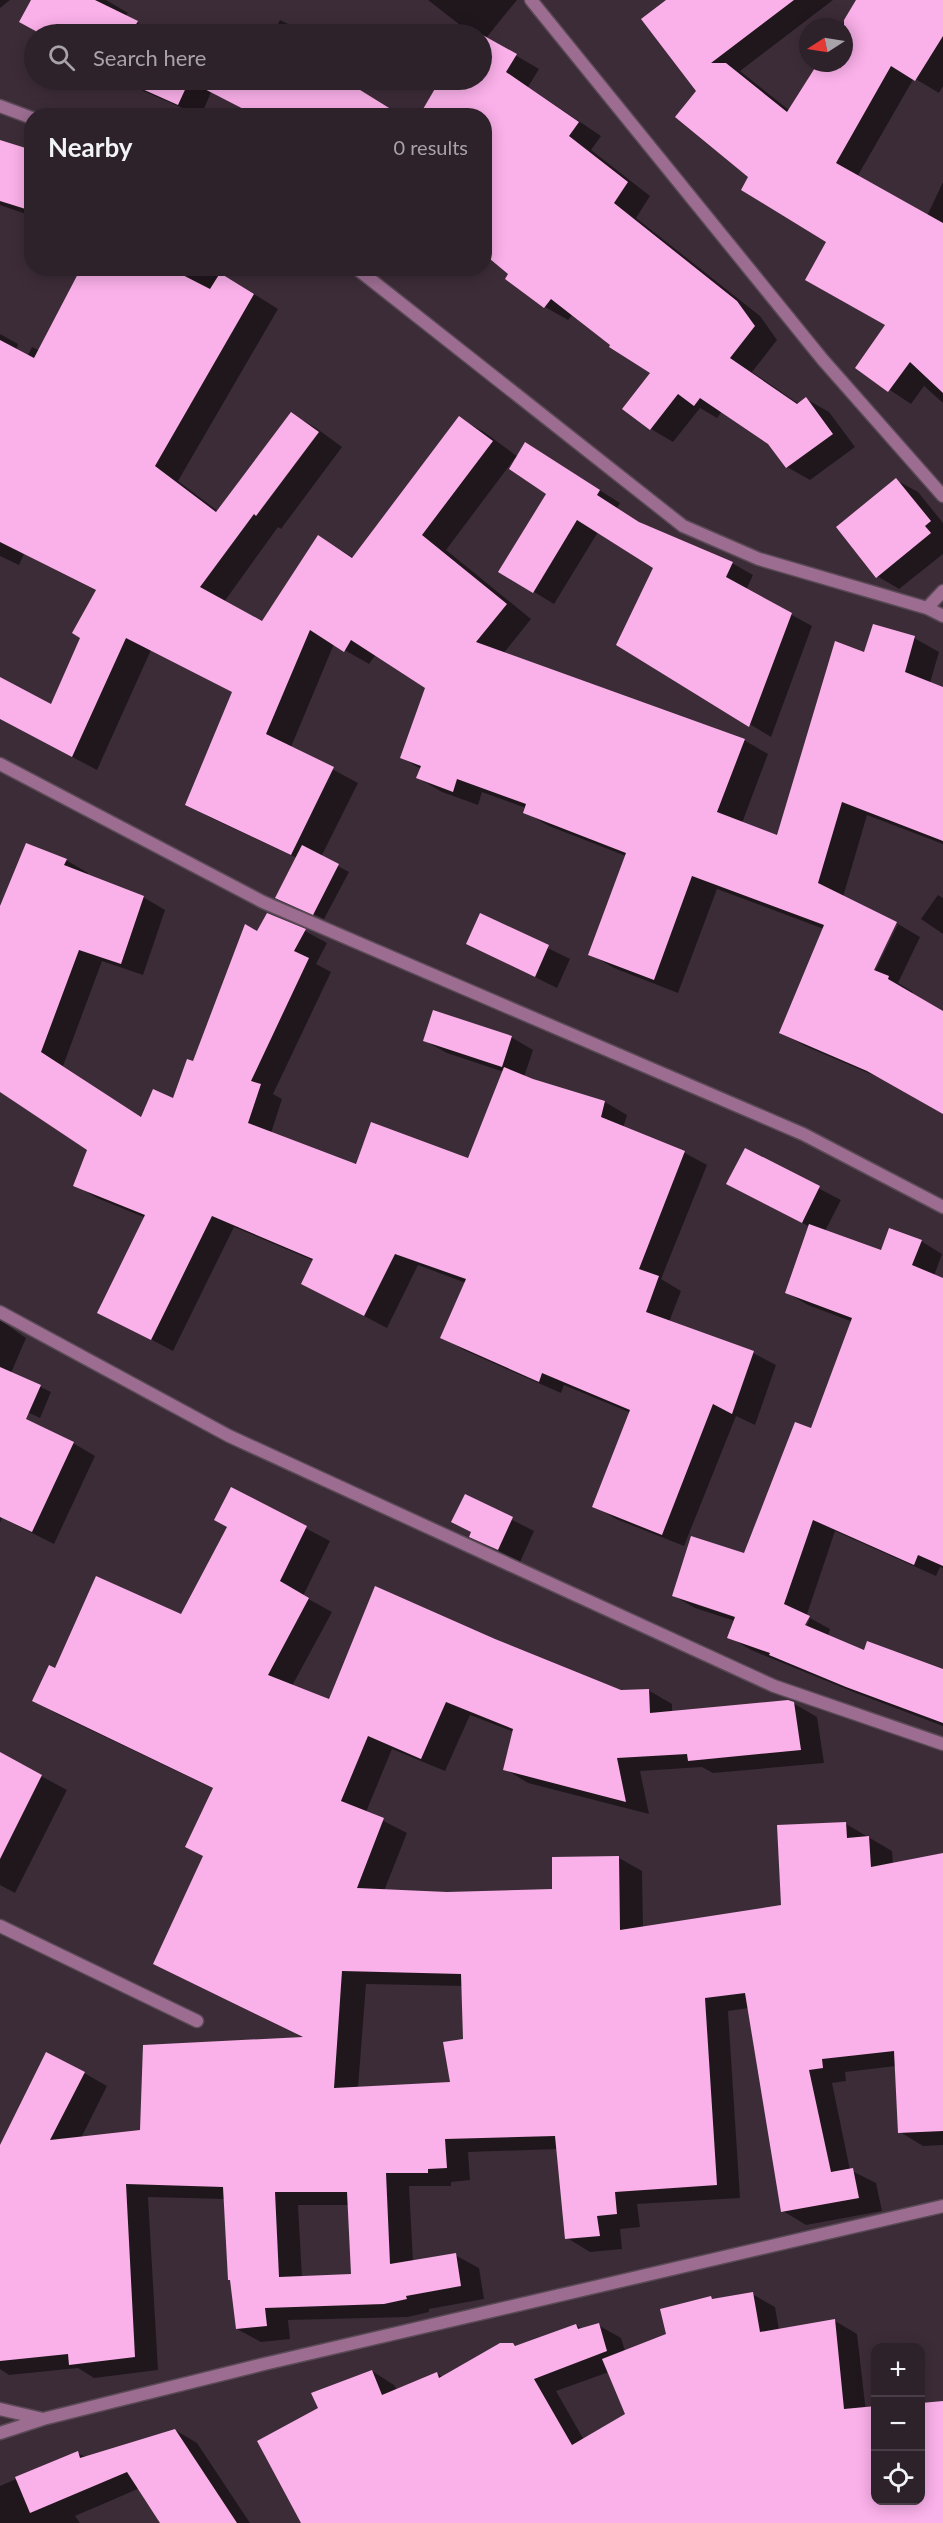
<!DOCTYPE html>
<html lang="en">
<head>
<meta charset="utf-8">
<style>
  :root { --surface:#2d212a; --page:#352932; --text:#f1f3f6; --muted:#a7a3a8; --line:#483e47 }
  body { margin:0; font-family:Lato,sans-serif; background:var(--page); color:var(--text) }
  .controls { position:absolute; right:18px; bottom:18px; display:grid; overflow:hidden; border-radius:12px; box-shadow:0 3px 15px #0003 }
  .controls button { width:54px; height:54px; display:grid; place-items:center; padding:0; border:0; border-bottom:2px solid var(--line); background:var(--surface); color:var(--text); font:30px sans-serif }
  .compass { position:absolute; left:799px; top:18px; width:54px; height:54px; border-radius:50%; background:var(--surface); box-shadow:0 3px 15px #0003; rotate:258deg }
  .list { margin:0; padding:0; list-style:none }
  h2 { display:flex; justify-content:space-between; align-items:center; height:78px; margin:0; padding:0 24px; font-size:26px }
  h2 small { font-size:20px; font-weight:400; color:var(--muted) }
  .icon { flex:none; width:33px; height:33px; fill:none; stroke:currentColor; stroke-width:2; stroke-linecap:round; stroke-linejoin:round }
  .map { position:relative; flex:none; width:943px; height:2523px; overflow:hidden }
  .search { position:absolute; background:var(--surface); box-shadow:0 3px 15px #0003; left:24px; top:24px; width:468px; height:66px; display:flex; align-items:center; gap:15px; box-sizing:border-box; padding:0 21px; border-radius:33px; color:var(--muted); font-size:22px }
  .panel { position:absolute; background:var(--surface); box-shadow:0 3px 15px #0003; left:24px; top:108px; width:468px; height:168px; border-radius:24px }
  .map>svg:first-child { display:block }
  .shadow { fill:#0007; fill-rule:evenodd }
  .building { fill:#fab0e9; fill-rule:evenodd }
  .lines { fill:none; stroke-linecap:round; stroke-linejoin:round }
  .minor-casing { stroke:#5a4a56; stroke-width:15 }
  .minor { stroke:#9c6d91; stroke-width:12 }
</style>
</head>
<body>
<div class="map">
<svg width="943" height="2523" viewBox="0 0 943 2523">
  <rect width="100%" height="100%" fill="#3c2c38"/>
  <!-- shadow -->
  <path class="shadow" d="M0,0h10l-10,8z
    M33,0h73l22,13 -3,3 33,18h-114l-23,-13z
    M428,0h89l-31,38 53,31 -11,18 73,49 -10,14 59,46 -14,22 124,98 17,24 -25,32 47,32 7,-5 23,13 26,35 -45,33 -23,-13 -17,-24 -48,-32 -5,7 -17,-10 -27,34 -22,-13 1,-56 -79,-59 -5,6 -23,-13 -38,-29 3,-5 -26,-157 -58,-9 16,-27h40v-46h-14l1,-2z
    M668,0h165l-93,71 50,40 29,-48h25v-36h-3l16,-27h86v86l-4,7 -25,-15 -57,99 70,39 16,-34v221l-19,-17 -13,18 -54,-36 30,-43 -58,-83 -79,-66 -53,-85z
    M280,20l28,14h-35z
    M118,80h238l-3,6 -142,6 -10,24z
    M0,141l32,11v64l-32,-11z
    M83,268h129l66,41 -100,172 41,31 73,-98 24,14 26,19 -61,82 -3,-2 -54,75 38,21 57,-86 35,21 105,-140 25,14 34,25 28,-1 74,47 -3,5 27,17 88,38 21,12 -7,15 66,36 -41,111 -153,-93 37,-76 -57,-36 -44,72 -20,-12 14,-99 -33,-35 -69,92 85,69 -28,35 241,86 24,14 -26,69 36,14 87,-183 49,-16 25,14 -9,31 13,5v156l-76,-29 -24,82 26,79 3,1 26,-53 22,13 -22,46 15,9 -2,3 32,18v100l-49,-29 -89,-38 -25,-14 44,-103 -107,-40 -39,104 -64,-25 -24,-14 36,-98 -77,-30 -24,-14 1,-4 -44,-16 -4,13 -36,-13 -24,-14 3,-9 -19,-11 25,-70 -51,-34 -7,10 -35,-20 -43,103 67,36 -37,74 28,15 -25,47 -48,-22 21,-39 -86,-40 -24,-14 46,-112 -82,-42 -54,120 -97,-51v-41l52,28 30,-69 15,-46 -73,-37 -5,11 -19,-9v-144l32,-65 8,4z
    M0,334l18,10 -18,56z
    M896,480l22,12 25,31v31l-44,35 -22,-13z
    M66,860l22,13 -1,3 56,21 22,13 -22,65 -41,-14 -39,105 79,52 32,-18 84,-167 47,-2 22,12 -11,21 15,8 -58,122 9,5 -11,34 85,33 112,-6 36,-88 -57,-19 -22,-12 86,-4 22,13 -9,27 81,25 22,13 -4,13 62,25 22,12 -46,114 20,12 -12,31 84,31 23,12 -21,60 -19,-9 -52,130 -68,-27 -22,-13 37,-93 -67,-28 -3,8 -97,-43 -22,-13 24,-54 -48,-18 -31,63 -84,-44 11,-23 -80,-34 -61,124 -74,-39 47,-94 -49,-20 -22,-13 14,-36 -89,-59v-180z
    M938,895l5,3v36l-22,-15z
    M481,915l89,44 -13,29 -89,-44z
    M745,1150l96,50 -16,31 57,21 39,-11 21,13 -8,22 9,3v289l-3,-1 -4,9 -101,-45 -34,101 3,1 6,-15 20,11 -2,7 37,16 78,19v55l-87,-33 -105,-43 -22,-13 6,-16 -40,-13 -21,-12 70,-41 68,-125 41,-108 -45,-17 -21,-12 23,-66 -60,-31z
    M0,1320l26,18 -15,35 40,19 -11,26 -40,-19z
    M73,1443l22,13 -41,88 -52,-26 -2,5v-47z
    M231,1489l99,52 -27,55 29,16 -40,74 38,15 165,-61 125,51 28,-1 24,14v8l121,-9 24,14 7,46 -111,10 -11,-6 -62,4 9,43 -121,-31 -23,-14 9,-37 -44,-17 -25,56 -53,-22 -26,63 41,21 -23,58 63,2 106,-2 66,-33 23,13 1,57 139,-21 64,-83 46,27 1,13 50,-9v290l-20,1 -23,-14 -4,-66 -51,6 1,9 -14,2 18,87 26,13 6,28 -76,14 -23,-14 -34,-203 -21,3 12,187 -103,6 3,23 -20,2 2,20 -32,3 -23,-14 -9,-89 -90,3 2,28 -19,2v4h-42l4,76 42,-7 24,13 5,31 -55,10v3l-21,5 -120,3 2,19 -29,3 -24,-13 -12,-130 -77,-2 10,173 -64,8 -16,-10 -69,7 -9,-6v-220l84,-76 23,13 -26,52 61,-6 162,-94 -126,-62 26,-119 10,-68 -157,-75 -23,-14 22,-30 126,-54 47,-89zM366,1984l97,2 1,54 -12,44 -94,4zM298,2205h51l4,70 -51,3z
    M465,1496l69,35 -14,31 -49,-26 1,-3z
    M0,1754l67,36 -52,103 -15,-8z
    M752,2294l23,13 4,23 56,-9 22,13 19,166h44v-96l23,-1v120h-640l17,-114 52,-38 22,14 3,5 40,-16 6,3 70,-33 5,3 58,-22 6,4 16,-4 23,13 4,13 43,-17 43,-36 4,2zM609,2372l18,43 -43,25 -28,-49z
    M175,2430l22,13 53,80h-88l-22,-35 -65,28 5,7h-80v-37l77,-33 9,4z"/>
  <!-- building -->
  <path class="building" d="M31,0h64l43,21 -3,5 19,8h-113l-22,-12z
    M666,0h128l-83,63h15l61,49 31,-49h26v-43l12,-20h87v36l-28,45 -24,-15 -55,97 107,60v170l-33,-31 -22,30 -33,-24 30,-43 -80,-45 21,-38 -85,-52 7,-13 -73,-60 21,-26 -55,-72z
    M470,28l47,26 -11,18 73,50 -10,14 59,46 -14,21 123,98 18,25 -25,32 67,46 9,-7 27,37 -47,34 -18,-24 -68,-46 -6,8 -16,-12 -28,36 -28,-21 28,-36 -41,-26 1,-2 -59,-46 -7,9 -39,-29 3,-5 -24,-20v-138h-65l21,-36h42v-46h-16z
    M122,80h222l58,36h-145l-68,-35 -11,24z
    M0,140l32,10v61l-32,-10z
    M81,268h88l41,21 10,-16 34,21 -99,172 61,46 75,-100 28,20 -63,84 -2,-2 -54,73 62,34 56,-86 34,23 107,-142 34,25 -71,94 85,69 -31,38 269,97 -28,73 60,23 58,-194 29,11 9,-28 42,12 -10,36 38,15v154l-101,-39 -24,81 79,39 -23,48 15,6 -1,3 55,32v103l-76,-43 -88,-38 45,-108 -132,-49 -38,104 -66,-25 38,-102 -103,-40 3,-9 -69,-25 -4,13 -37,-14 5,-12 -21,-8 25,-70 -74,-48 -7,12 -34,-22 -44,104 68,33 -43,88 -106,-50 47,-113 -106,-54 -54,119 -72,-38v-42l51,27 29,-66 -8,-5 24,-43 -96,-48v-202l34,18z
    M525,442l75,48 -3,5 42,27 94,40 -7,15 66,36 -43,114 -133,-82 37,-77 -76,-48 -44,73 -35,-21 48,-78 -37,-25z
    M896,478l35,43 -6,5 6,7 -55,45 -40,-51z
    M26,843l41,16 -3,6 80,31 -23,68 -42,-14 -38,102 100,65 12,-28 20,9 14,-39 6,2 52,-137 12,7 10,-18 39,16 -12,22 15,7 -58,123 10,3 -13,39 108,41 15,-42 97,36 36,-91 29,12 72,22 -4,16 84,34 -46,118 20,7 -13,36 108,39 -22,63 -19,-10 -51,131 -70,-28 38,-97 -88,-37 -3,9 -99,-44 26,-59 -71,-25 -31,62 -63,-32 12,-25 -101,-43 -61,124 -54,-27 48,-98 -72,-29 14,-36 -87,-58v-186z
    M302,845l37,19 -26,51 -38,-17z
    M480,913l69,32 -14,32 -69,-33z
    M433,1010l79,26 -10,31 -79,-26z
    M745,1148l75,38 -18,37 -76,-39z
    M809,1224l72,26 8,-22 33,12 -10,25 31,13v288l-25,-11 -4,10 -101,-45 -29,84 26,12 -5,9 59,25 3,-9 76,28v54l-97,-36 -77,-32 1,-2 -43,-15 8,-21 -63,-21 19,-60 53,17 51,-131 16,6 41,-110 -67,-25z
    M0,1367l41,18 -15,34 48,23 -42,90 -32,-15z
    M231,1487l76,39 -27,55 29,17 -41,77 61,24 46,-113 120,53 126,51 28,-1 1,24 138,-13 6,2 7,48 -113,11 -1,-7 -70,4 9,44 -123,-32 10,-41 -67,-27 -25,57 -53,-23 -27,65 43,17 -27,70 90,4 105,-3v-32l67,-1 1,74 161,-25 -4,-80 69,-3 1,16 22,-2 2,31 72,-14v278l-45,2 -4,-82 -72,8 1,9 -14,2 22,102 22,-4 6,30 -78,14 -36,-219 -40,5 12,187 -102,7 2,22 -20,2 3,20 -35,3 -10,-103 -110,3 2,29 -19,1v4h-42l4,91 66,-11 5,33 -55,10 1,3 -23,5 -119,4 2,18 -31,3 -6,-49h-2l-5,-93 -97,-3 9,173 -66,8 -1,-11 -68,7v-216l46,-93 39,20 -35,68 90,-10 3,-85 160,-8 -150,-73 50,-108 -18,-9 28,-59 -181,-87 17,-36 6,3 41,-92 85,38 46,-87 -13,-7zM342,1971l119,3 2,65 -20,3 7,40 -116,6zM275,2192h72l4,82 -72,3z
    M465,1494l48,23 -15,33 -29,-13 2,-5 -20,-10z
    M0,1752l42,23 -42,84z
    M753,2292l7,40 75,-13 9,90 32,-3v94h45v-97l22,-2v122h-642l-44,-82 61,-33 -7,-15 61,-23 10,25 55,-23 2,6 61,-35h13l2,3 61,-22 2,5 21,-6 8,28 -73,28 38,66 53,-31 -23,-55 64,-25 -6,-25 51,-13 1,3z
    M175,2429l62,94h-77l-33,-51 -97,41 -15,-36 63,-26 2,7z"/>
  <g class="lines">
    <!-- minor casing -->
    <g class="minor-casing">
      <path id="minor" d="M531,0l292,360 120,136
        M0,106l32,12
        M356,268l327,258 76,33 168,49 16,-17
        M927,608l16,8
        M0,764l263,138 540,232 140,73
        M0,1312l229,124 545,250 169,58
        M0,1926l197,95
        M0,2409l43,10
        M0,2433l43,-14 221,-55 679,-158"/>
    </g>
    <!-- minor -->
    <use href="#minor" class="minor"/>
  </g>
</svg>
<div class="controls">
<button>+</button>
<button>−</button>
<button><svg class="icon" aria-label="locate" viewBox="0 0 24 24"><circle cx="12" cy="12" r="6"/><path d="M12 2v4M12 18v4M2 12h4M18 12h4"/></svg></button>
</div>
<svg class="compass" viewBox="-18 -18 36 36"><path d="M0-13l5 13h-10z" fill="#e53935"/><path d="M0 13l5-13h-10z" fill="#a7a3a8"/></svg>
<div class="search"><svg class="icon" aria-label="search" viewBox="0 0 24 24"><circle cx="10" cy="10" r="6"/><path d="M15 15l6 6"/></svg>Search here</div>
<section class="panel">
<h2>Nearby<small>0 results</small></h2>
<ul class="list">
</ul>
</section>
</div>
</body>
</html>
